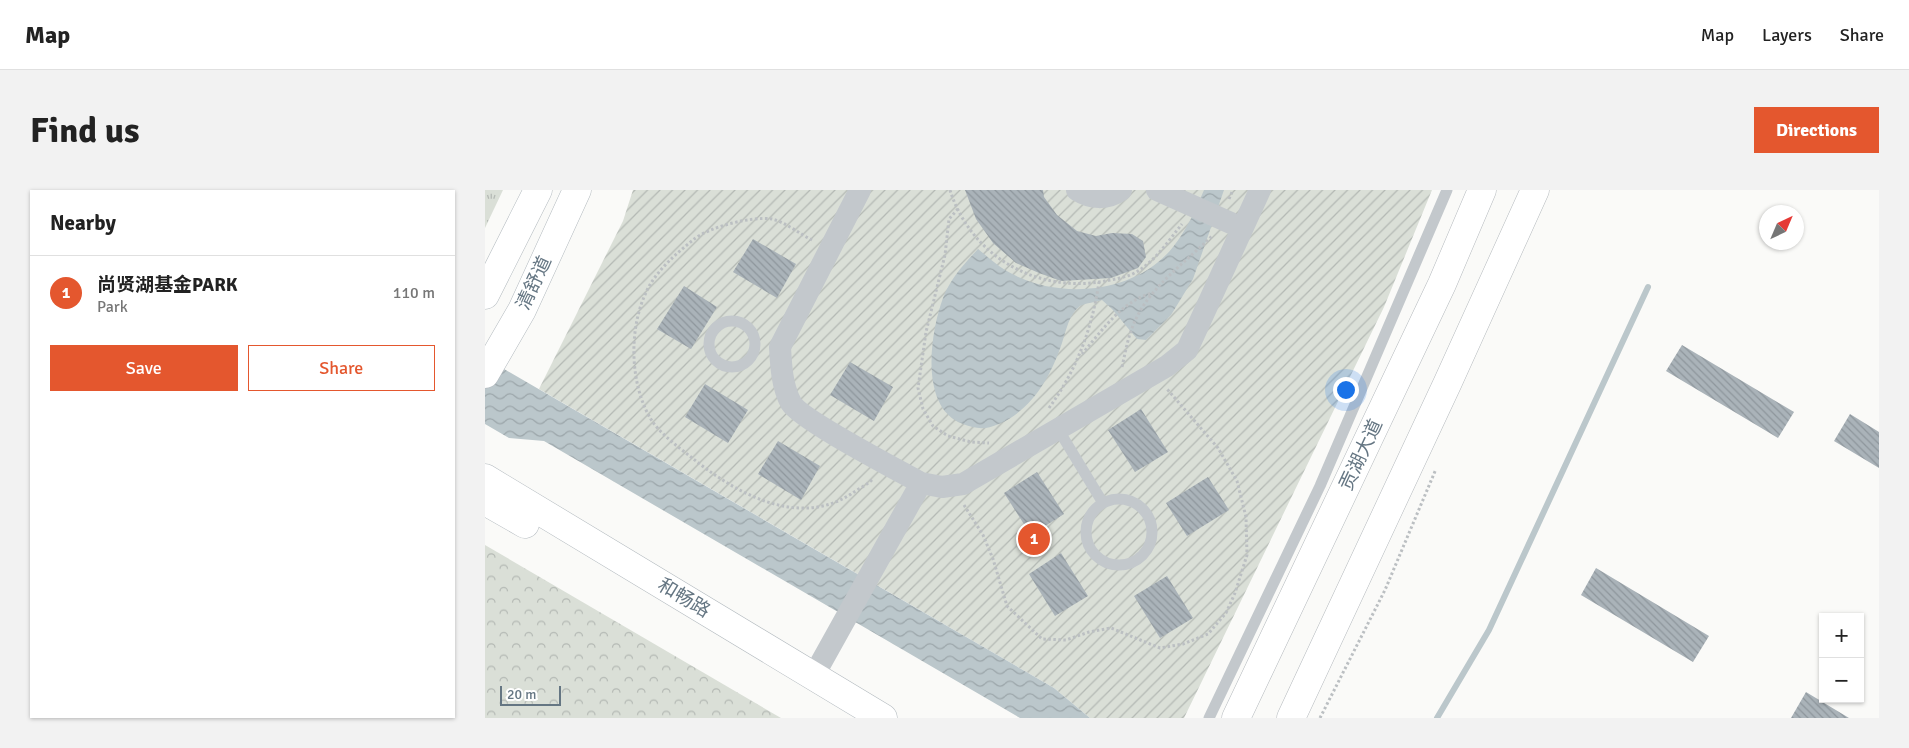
<!DOCTYPE html>
<html lang="en">
<head>
<meta charset="utf-8">
<style>
  :root { --surface:#fff; --page:#f2f2f2; --text:#222; --muted:#767676; --line:#e0e0e0; --accent:#e4572e }
  body { margin:0; font-family:Signika,"Noto Sans SC",sans-serif; background:var(--page); color:var(--text) }
  .controls { position:absolute; right:15px; bottom:15px; display:grid; overflow:hidden; border-radius:0px; box-shadow:0 1px 4px #0004 }
  .controls button { width:45px; height:45px; display:grid; place-items:center; padding:0; border:0; border-bottom:1px solid var(--line); background:var(--surface); color:var(--text); font:25px sans-serif }
  .compass { position:absolute; left:1274px; top:15px; width:45px; height:45px; border-radius:50%; background:var(--surface); box-shadow:0 1px 4px #0004; rotate:44deg }
  .scale { position:absolute; left:15px; bottom:12px; width:61px; box-sizing:border-box; padding-left:5px; border:2px solid #657683; border-top:0; font-size:14px; line-height:18px; white-space:nowrap; color:#657683; -webkit-text-stroke:4px #fff; paint-order:stroke }
  .you { position:absolute; left:860px; top:199px; width:18px; height:18px; margin:-12px; border:4px solid #fff; border-radius:50%; background:#1a73e8; box-shadow:0 0 0 8px #1a73e833 }
  .badge { display:grid; place-items:center; width:32px; height:32px; border-radius:50%; background:var(--accent); color:#fff; font-size:16px; font-weight:700 }
  .pin { position:absolute; translate:-50% -50%; border:2px solid #fff; box-shadow:0 1px 5px #0006 }
  .list { margin:0; padding:0; list-style:none }
  h2 { display:flex; justify-content:space-between; align-items:center; height:65px; margin:0; padding:0 20px; font-size:21px }
  h2 small { font-size:16px; font-weight:400; color:var(--muted) }
  .list li { display:grid; grid-template-columns:32px 1fr auto; gap:15px; align-items:center; box-sizing:border-box; height:75px; padding:0 20px; border-top:1px solid var(--line) }
  .list b { display:block; font-size:19px; white-space:nowrap }
  .list p { margin:0; font-size:16px; white-space:nowrap; color:var(--muted) }
  .list em { font-size:16px; font-style:normal; color:var(--muted) }
  .actions { display:flex; gap:10px; padding:15px 20px }
  .actions a { flex:1; padding:11px 0; border:1px solid var(--accent); border-radius:0px; text-align:center; font-size:18px; color:var(--accent) }
  .actions .main { background:var(--accent); color:#fff }
  .map { position:relative; flex:none; width:1394px; height:528px; overflow:hidden; border-radius:0px }
  header { display:flex; align-items:center; gap:30px; box-sizing:border-box; height:70px; padding:0 25px; background:var(--surface); border-bottom:1px solid var(--line) }
  header strong { font-size:24px }
  nav { display:flex; gap:28px; margin-inline-start:auto; font-size:18px }
  .intro { display:flex; align-items:center; justify-content:space-between; box-sizing:border-box; height:120px; padding:0 30px }
  h1 { margin:0; font-size:35px }
  .button { padding:12px 22px; border-radius:0px; background:var(--accent); color:#fff; font-size:18px; font-weight:700 }
  main { display:flex; gap:30px; padding:0 30px }
  aside { flex:1; background:var(--surface); border-radius:0px; box-shadow:0 1px 4px #0004 }
  .map>svg:first-child { display:block }
  .forest { fill:url(#forest-crowns) }
  .park { fill:url(#park-tufts) }
  .garden { fill:url(#garden-furrows) }
  .water { fill:url(#water-waves) }
  .lines { fill:none; stroke-linecap:round; stroke-linejoin:round }
  .stream { stroke:#bbc7cb; stroke-width:6 }
  .building { fill:url(#building-back-hatch) }
  .secondary-casing { stroke:#b3babf; stroke-width:29 }
  .primary-casing { stroke:#b5babe; stroke-width:29 }
  .path { stroke:#bbbfc2; stroke-width:3; stroke-dasharray:2.5 2.5; stroke-linecap:butt }
  .lane { stroke:#c3c8cc; stroke-width:11 }
  .street { stroke:#c3c8cc; stroke-width:22 }
  .secondary { stroke:#fff; stroke-width:28 }
  .primary { stroke:#fff; stroke-width:28 }
  .labels { text-anchor:middle; dominant-baseline:central; stroke-width:5; stroke-linejoin:round; paint-order:stroke }
  .street-label { font-size:19px; fill:#657683; stroke:#fff }
</style>
</head>
<body>
<header>
<strong>Map</strong>
<nav><a>Map</a><a>Layers</a><a>Share</a></nav>
</header>
<div class="intro"><h1>Find us</h1><a class="button">Directions</a></div>
<main>
<aside>
<h2>Nearby<small></small></h2>
<ul class="list">
<li><span class="badge">1</span><div><b>尚贤湖基金PARK</b><p>Park</p></div><em>110 m</em></li>
</ul>
<div class="actions"><a class="main">Save</a><a>Share</a></div>
</aside>
<div class="map">
<svg width="1394" height="528" viewBox="0 0 1394 528">
  <defs>
    <pattern id="forest-crowns" width="20" height="18" patternUnits="userSpaceOnUse" patternTransform="scale(1.25)"><rect width="20" height="18" fill="#dadfd7"/><path d="M2 6a3 3 0 1 1 6 0M12 15a3 3 0 1 1 6 0" fill="none" stroke="#b4b9b4"/></pattern>
    <pattern id="park-tufts" width="24" height="20" patternUnits="userSpaceOnUse" patternTransform="scale(1.25)"><rect width="24" height="20" fill="#dadfd7"/><path d="M3 7l-1-3M5 7V3M7 7l1-3M15 17l-1-3M17 17v-4M19 17l1-3" fill="none" stroke="#b4b9b4"/></pattern>
    <pattern id="garden-furrows" width="10" height="10" patternUnits="userSpaceOnUse" patternTransform="scale(1.25)"><rect width="10" height="10" fill="#dadfd7"/><path d="M-1 1l2-2M0 10L10 0M9 11l2-2" fill="none" stroke="#b4b9b4"/></pattern>
    <pattern id="water-waves" width="16" height="10" patternUnits="userSpaceOnUse" patternTransform="scale(1.25)"><rect width="16" height="10" fill="#bbc7cb"/><path d="M0 5q4-4 8 0t8 0" fill="none" stroke="#9ca6aa"/></pattern>
    <pattern id="building-back-hatch" width="6" height="6" patternUnits="userSpaceOnUse" patternTransform="scale(1.25)"><rect width="6" height="6" fill="#aab3b9"/><path d="M-1 5l2 2M0 0l6 6M5-1l2 2" fill="none" stroke="#8e969c"/></pattern>
  </defs>
  <rect width="100%" height="100%" fill="#fafaf8"/>
  <!-- forest -->
  <path class="forest" d="M0,355l296,173h-296z"/>
  <!-- park -->
  <path class="park" d="M0,0h18l-18,38z"/>
  <!-- garden -->
  <path class="garden" d="M148,0h799l-48,117 -200,411h-94l-36,-30 -515,-299 84,-168z"/>
  <!-- water -->
  <path class="water" d="M719,0h20l-31,89 -22,36 -25,25 -9,-1 -25,-30 -10,-9c-6,2 -16,3 -22,6 -11,8 -14,25 -18,37 -11,33 -29,66 -63,81 -14,6 -23,5 -36,0 -44,-16 -33,-91 -20,-126 7,-19 21,-34 35,-49 9,7 17,15 27,21 51,31 130,25 168,-23 13,-16 23,-38 31,-57z
    M0,168l569,330 36,30h-70l-476,-277 -35,-3 -24,-14z"/>
  <g class="lines">
    <!-- stream -->
    <path class="stream" d="M952,528l52,-88 159,-343"/>
  </g>
  <!-- building -->
  <path class="building" d="M480,0h78l1,7 13,18 20,16 19,5 16,-3 20,1 11,7 3,16 -8,11 -27,10 -50,3 -22,-8 -23,-10 -23,-20 -17,-24z
    M268,49l43,25 -19,34 -44,-26z
    M199,96l33,21 -26,42 -34,-20z
    M1197,155l112,67 -16,26 -112,-67z
    M365,172l43,25 -19,34 -44,-26z
    M220,194l43,26 -20,33 -43,-26z
    M656,219l27,43 -33,20 -27,-42z
    M1365,224l29,18v36l-45,-27z
    M293,251l42,25 -19,34 -43,-26z
    M552,282l27,42 -33,21 -27,-42z
    M723,287l21,33 -42,26 -21,-33z
    M576,363l27,43 -33,20 -26,-42z
    M1111,378l113,68 -16,26 -112,-67z
    M682,386l26,42 -33,20 -26,-42z
    M1321,502l43,26h-58z"/>
  <g class="lines">
    <!-- secondary casing -->
    <g class="secondary-casing">
      <path id="secondary" d="M0,105l53,-105
        M0,184l37,-64 55,-120
        M0,288l398,240
        M0,311l40,23"/>
    </g>
    <!-- primary casing -->
    <g class="primary-casing">
      <path id="primary" d="M751,528l206,-434 40,-94
        M806,528l157,-336 87,-192"/>
    </g>
    <!-- path -->
    <path class="path" d="M465,0c21,67 88,104 155,91 11,-2 24,-4 33,-10 18,-11 31,-31 44,-47
      M744,9l4,-9
      M473,19l-9,10 -4,36 -19,77 -8,56 5,21 10,17 15,10 23,6 18,1
      M327,50c-12,-6 -27,-18 -40,-21 -20,-3 -64,8 -79,21 -16,13 -31,26 -42,43 -23,38 -23,100 1,138 9,13 26,26 39,36 43,35 106,72 160,37 7,-5 16,-9 22,-15
      M597,164c19,-22 40,-54 71,-61
      M637,177c4,-18 7,-36 16,-52 16,-31 50,-55 74,-79
      M564,218c28,-39 43,-79 50,-126
      M479,315l19,30 10,24 14,47 35,33 24,1 23,-8 22,-4 49,20 23,-4 25,-10 18,-21 9,-20 12,-38 -1,-38 -9,-36 -19,-33 -51,-59
      M835,528l65,-128 51,-121"/>
    <!-- lane -->
    <path class="lane" d="M224 154a23 23 0 1 1 46 0a23 23 0 1 1-46 0Z
      M573,239l45,74
      M601 342a33 33 0 1 1 66 0a33 33 0 1 1-66 0Z
      M724,528l111,-232 127,-296"/>
    <!-- street -->
    <path class="street" d="M375,0l-80,157c1,19 2,39 11,56 10,17 107,67 130,80l21,4 21,-3 204,-118 20,-16 73,-160
      M592,0c14,9 30,10 44,0
      M672,0l85,38
      M328,487l108,-194"/>
    <!-- secondary -->
    <use href="#secondary" class="secondary"/>
    <!-- primary -->
    <use href="#primary" class="primary"/>
  </g>
  <g class="labels">
    <!-- street labels -->
    <g class="street-label">
      <text transform="translate(49 93) rotate(-65)">清舒道</text>
      <text transform="translate(876 265) rotate(-65)">贡湖大道</text>
      <text transform="translate(199 408) rotate(31)">和畅路</text>
    </g>
  </g>
</svg>
<div class="controls">
<button>+</button>
<button>−</button>
</div>
<svg class="compass" viewBox="-18 -18 36 36"><path d="M0-13l5 13h-10z" fill="#e53935"/><path d="M0 13l5-13h-10z" fill="#767676"/></svg>
<div class="scale">20 m</div>
<div class="you"></div>
<div class="pin badge" style="left:549px;top:349px">1</div>
</div>
</main>
</body>
</html>
